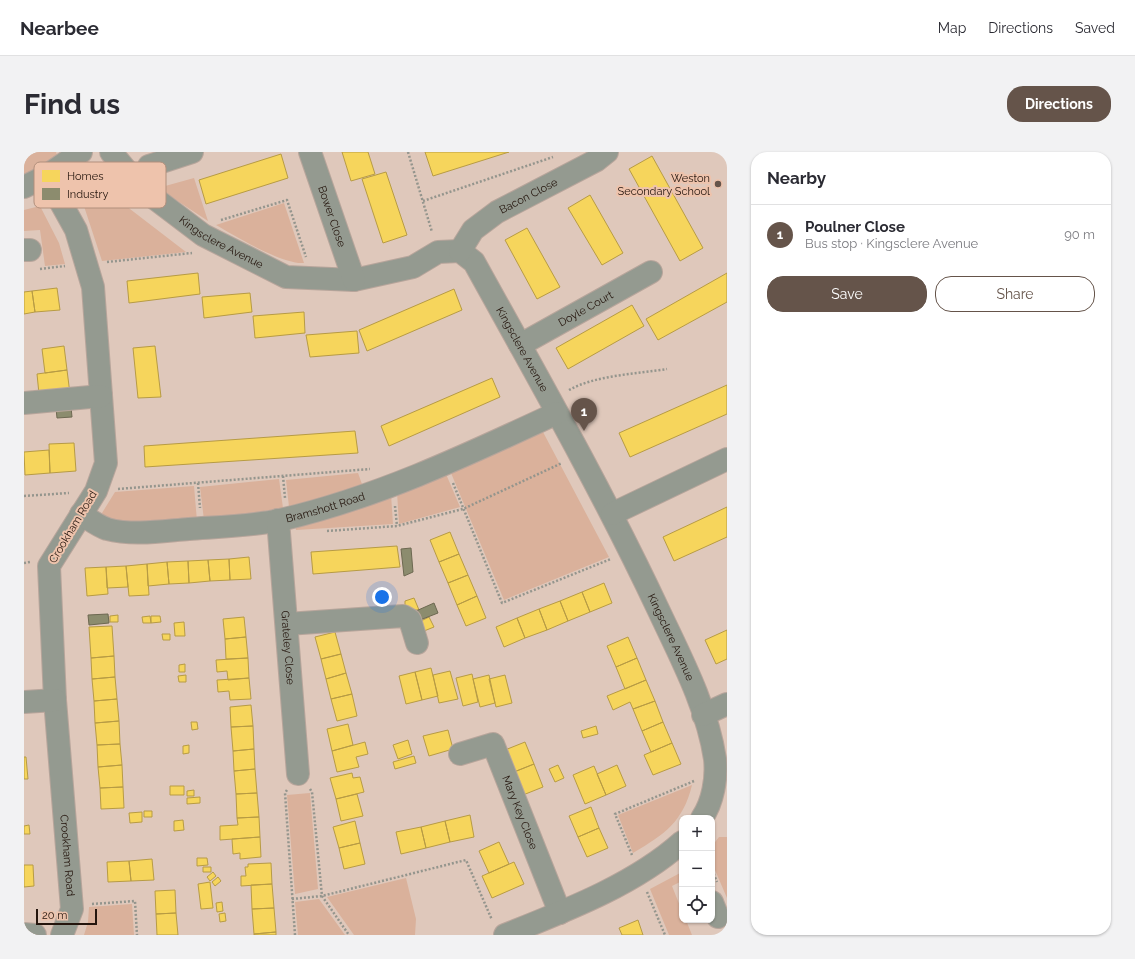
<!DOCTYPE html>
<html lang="en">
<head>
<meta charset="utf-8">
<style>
  :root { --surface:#fff; --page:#f2f2f3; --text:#2b2b33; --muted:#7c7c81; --line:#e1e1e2; --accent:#65544a }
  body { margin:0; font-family:Raleway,sans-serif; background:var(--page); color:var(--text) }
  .controls { position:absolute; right:12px; bottom:12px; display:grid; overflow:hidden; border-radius:8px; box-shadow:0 1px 3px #0004 }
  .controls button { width:36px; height:36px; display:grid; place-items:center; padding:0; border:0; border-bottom:1px solid var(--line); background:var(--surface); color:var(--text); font:20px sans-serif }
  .scale { position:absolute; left:12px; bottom:10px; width:61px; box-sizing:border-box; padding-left:4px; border:2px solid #24150d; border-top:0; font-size:11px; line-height:14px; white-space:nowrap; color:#24150d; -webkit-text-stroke:3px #eec3ac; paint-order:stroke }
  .you { position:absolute; left:358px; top:445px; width:14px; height:14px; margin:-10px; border:3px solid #fff; border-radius:50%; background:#1a73e8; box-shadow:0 0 0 6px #1a73e833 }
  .badge { display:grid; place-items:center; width:26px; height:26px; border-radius:50%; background:var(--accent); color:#fff; font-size:13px; font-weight:700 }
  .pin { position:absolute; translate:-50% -33px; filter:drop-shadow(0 1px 2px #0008) }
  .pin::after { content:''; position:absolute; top:21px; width:14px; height:12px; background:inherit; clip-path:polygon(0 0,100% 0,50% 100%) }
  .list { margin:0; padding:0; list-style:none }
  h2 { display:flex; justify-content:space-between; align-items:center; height:52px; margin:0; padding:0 16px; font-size:17px }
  h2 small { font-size:13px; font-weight:400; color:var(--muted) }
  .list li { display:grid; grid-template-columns:26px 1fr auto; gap:12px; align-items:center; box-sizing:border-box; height:60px; padding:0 16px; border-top:1px solid var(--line) }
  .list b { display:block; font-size:15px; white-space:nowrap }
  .list p { margin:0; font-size:13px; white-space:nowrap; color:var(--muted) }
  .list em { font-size:13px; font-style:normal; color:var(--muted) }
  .actions { display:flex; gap:8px; padding:12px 16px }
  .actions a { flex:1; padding:9px 0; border:1px solid var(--accent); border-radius:16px; text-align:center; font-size:14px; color:var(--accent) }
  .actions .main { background:var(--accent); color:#fff }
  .icon { flex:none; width:22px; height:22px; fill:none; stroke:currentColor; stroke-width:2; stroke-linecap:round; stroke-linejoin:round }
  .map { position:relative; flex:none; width:703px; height:783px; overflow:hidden; border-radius:16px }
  header { display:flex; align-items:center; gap:24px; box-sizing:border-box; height:56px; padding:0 20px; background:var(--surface); border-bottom:1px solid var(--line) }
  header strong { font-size:19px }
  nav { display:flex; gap:22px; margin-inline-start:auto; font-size:14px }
  .intro { display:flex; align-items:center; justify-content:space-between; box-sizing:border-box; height:96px; padding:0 24px }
  h1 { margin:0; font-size:28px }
  .button { padding:10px 18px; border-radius:16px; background:var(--accent); color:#fff; font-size:14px; font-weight:700 }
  main { display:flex; gap:24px; padding:0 24px }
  aside { flex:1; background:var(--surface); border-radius:16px; box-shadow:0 1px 3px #0004 }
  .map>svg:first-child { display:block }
  .green { fill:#dab19b }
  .homes { fill:#f6d55c; stroke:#b79b44 }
  .industry { fill:#8c8c6e; stroke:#6d6851 }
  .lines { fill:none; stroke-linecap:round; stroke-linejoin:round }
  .minor-casing { stroke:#b7a59b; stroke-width:24 }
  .path { stroke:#94958d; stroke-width:2.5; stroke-dasharray:2 2; stroke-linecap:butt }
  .minor { stroke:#949a90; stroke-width:22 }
  .poi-dot { fill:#65544a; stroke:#eec3ac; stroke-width:1.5 }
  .labels { text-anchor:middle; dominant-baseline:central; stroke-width:4; stroke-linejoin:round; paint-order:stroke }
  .poi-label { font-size:11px; fill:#24150d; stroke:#eec3ac; text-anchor:end }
  .street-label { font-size:11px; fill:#24150d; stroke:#eec3ac }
  .key { fill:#eec3ac; stroke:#b18f7c; stroke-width:1 }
  .key-label { font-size:11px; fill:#24150d }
</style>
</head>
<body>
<header>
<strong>Nearbee</strong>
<nav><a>Map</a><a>Directions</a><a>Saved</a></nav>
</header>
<div class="intro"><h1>Find us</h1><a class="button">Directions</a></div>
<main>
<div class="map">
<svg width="703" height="783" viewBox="0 0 703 783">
  <rect width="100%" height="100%" fill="#dfc8bb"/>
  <!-- green -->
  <path class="green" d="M0,0h32l2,6 -34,21z
    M74,24l32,33 56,43 -84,9 -24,-73z
    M170,26l14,43 -50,-33z
    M260,51l20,60c-21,2 -69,-27 -88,-38z
    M16,54l19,37 6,21 -20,2 -5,-36 -16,1v-21z
    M519,280l66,125 -105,43 -53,-127z
    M334,321l5,14 -74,20 -3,-27z
    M422,322l14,33 -61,17 -2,-32z
    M255,327l4,29 -79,12 -4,-33z
    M170,334l3,35 -62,3 -28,-4 -5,-7 13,-21z
    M367,342l2,30 -97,6 -1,-8z
    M668,633c-9,37 -27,49 -59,68l-15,-38z
    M286,641l8,96 -23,5 -8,-99z
    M695,685h8v61l-15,-35v-17z
    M658,720v9l-10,5 10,25v9h4l6,15h-23l-19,-46z
    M382,726l10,41 -1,16h-61l-27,-38z
    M295,747l26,36h-47l-3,-33z
    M108,752l2,31h-50l4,-13 1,-15z"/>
  <!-- homes -->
  <path class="homes" d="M318,0h26l7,22 -24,7z
    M401,0h84l-76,24z
    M257,2l7,24 -82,26 -7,-24z
    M628,4l51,92 -23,13 -51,-92z
    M362,20l21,63 -24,8 -21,-64z
    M566,43l33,58 -21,12 -34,-57z
    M503,76l33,59 -23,12 -32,-59z
    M174,121l2,21 -71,9 -2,-22z
    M703,121v29l-69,38 -12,-21z
    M33,136l3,22 -25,2 -3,-21z
    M430,137l8,21 -95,41 -8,-21z
    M8,139l3,21 -11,2v-22z
    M226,141l2,19 -48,6 -2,-21z
    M608,153l12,21 -76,43 -12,-21z
    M280,160l1,21 -50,5 -2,-22z
    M333,179l2,22 -49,4 -4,-22z
    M40,194l3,24 -22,3 -3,-24z
    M131,194l6,51 -23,1 -5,-50z
    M43,218l3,24h-31l-2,-20z
    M468,226l8,19 -111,49 -8,-20z
    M703,233v29l-97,43 -11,-24z
    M331,279l3,22 -213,14 -1,-21z
    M50,291l2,28 -26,2 -1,-29z
    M25,298l1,23 -25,2 -1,-23z
    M703,355v30l-53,24 -11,-24z
    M426,380l9,22 -20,8 -9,-22z
    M373,394l3,21 -87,7 -2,-22z
    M435,402l9,21 -20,8 -9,-21z
    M225,405l2,22 -21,1 -1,-21z
    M205,407l1,21 -20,1 -2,-21z
    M184,408l2,21 -21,2 -1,-22z
    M164,409l1,22 -20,1 -2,-22z
    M143,410l2,22 -21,2 -1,-22z
    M123,412l2,31 -20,1 -3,-30z
    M102,414l2,21 -21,1 -1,-21z
    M82,415l2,27 -21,2 -2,-28z
    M444,423l9,21 -20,9 -9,-22z
    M580,431l8,20 -22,9 -8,-20z
    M558,440l8,20 -22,9 -8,-20z
    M453,444l9,22 -20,8 -9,-21z
    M390,446l5,12h-14v-9z
    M536,449l8,20 -21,9 -8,-21z
    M515,457l8,21 -22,8 -8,-20z
    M94,463v7h-8v-6z
    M126,464l1,7h-8l-1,-6z
    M127,464h9l1,6 -10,1z
    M220,465l2,20 -21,2 -2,-20z
    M405,465l5,10 -10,4 -5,-9z
    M493,466l8,20 -21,9 -8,-20z
    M160,470l1,14h-10l-1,-13z
    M88,474l2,30 -23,2 -2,-31z
    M703,478v29l-11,5 -11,-24z
    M311,480l6,22 -20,5 -6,-22z
    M138,482h8v6h-7z
    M222,485l2,21 -22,1 -1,-20z
    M604,485l9,21 -21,9 -9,-21z
    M317,502l5,19 -20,6 -5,-20z
    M90,504l1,21 -23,2 -1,-21z
    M224,506l1,20 -21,2 -1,-9 -10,1 -1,-12z
    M613,506l9,22 -21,9 -9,-22z
    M161,512v8h-6v-7z
    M407,516l7,28 -16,4 -7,-28z
    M426,519l8,28 -19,4 -6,-28z
    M391,520l7,28 -16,4 -7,-28z
    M322,521l6,21 -21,5 -5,-20z
    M448,522l6,28 -15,4 -7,-28z
    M162,523v7h-7l-1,-6z
    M465,523l6,28 -15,4 -7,-28z
    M481,523l7,28 -16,4 -7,-28z
    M91,525l2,22 -23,2 -2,-22z
    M225,526l2,21 -21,1 -1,-9 -11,1 -1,-12z
    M622,528l9,21 -22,8 -3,-7 -17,8 -6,-14z
    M328,542l5,22 -20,5 -6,-22z
    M93,547l2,22 -24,2 -1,-22z
    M631,549l8,21 -21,9 -9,-22z
    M227,553l2,21 -22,1 -1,-20z
    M95,569l1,23 -23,1 -2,-22z
    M167,570h6l1,7 -6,1z
    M639,570l9,21 -21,9 -9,-21z
    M324,572l5,21 -21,6 -5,-22z
    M229,574l1,23 -21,2 -2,-24z
    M572,574l2,8 -15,4 -2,-7z
    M424,578l5,19 -24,7 -6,-20z
    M384,588l4,14 -14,5 -5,-14z
    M341,590l3,12 -12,3 3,10 -22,5 -5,-21z
    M501,590l9,22 -20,8 -9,-22z
    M648,591l9,21 -28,11 -9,-20z
    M96,592l2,21 -24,2 -1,-22z
    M165,593v8l-6,1v-8z
    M230,597l1,20 -21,2 -1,-20z
    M390,604l2,7 -21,6 -2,-7z
    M0,605h2l2,22h-4z
    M510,612l9,23 -20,8 -9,-23z
    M98,613l1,22 -23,1 -2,-21z
    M534,613l6,13 -9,4 -6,-13z
    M593,613l9,21 -20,9 -9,-21z
    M570,614l12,29 -21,9 -12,-29z
    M231,617l2,24 -21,1 -2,-23z
    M328,621l1,5 7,-1 4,15 -28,7 -6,-21z
    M146,634h14v9h-14z
    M99,635l1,21 -23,1 -1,-21z
    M170,638v6h-7v-5z
    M233,641l2,24 -22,1 -1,-24z
    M333,642l6,22 -22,5 -5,-22z
    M176,645v6l-13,1v-6z
    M567,655l8,21 -21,9 -9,-21z
    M120,659h8v6h-8z
    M118,660v10l-12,1 -1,-10z
    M446,663l4,22 -24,5 -5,-21z
    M235,665l1,20 -40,3v-14l18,-1 -1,-7z
    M159,668l1,10 -10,1v-10z
    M331,669l5,22 -21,5 -6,-21z
    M421,669l5,21 -24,6 -5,-21z
    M5,673l1,9h-6v-8z
    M397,675l5,21 -25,6 -5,-22z
    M575,676l9,20 -21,9 -9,-20z
    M236,685l1,20 -21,2v-6l-7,1 -1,-15z
    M475,690l10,22 -20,9 -10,-22z
    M336,691l5,21 -21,5 -5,-21z
    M173,706h10l1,7 -11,1z
    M128,707l2,21 -23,1 -2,-20z
    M105,709l2,20 -23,1 -1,-20z
    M490,710l10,22 -32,14 -10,-22z
    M247,711l1,21 -31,2v-10h5l-1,-9h3v-3z
    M0,713h9l1,21 -10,1z
    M179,715h8v5h-8z
    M189,720l3,4 -6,5 -3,-4z
    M194,725l3,4 -6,5 -3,-4z
    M186,730l3,26 -12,1 -3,-25z
    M248,732l2,24 -22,1 -1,-24z
    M151,738l1,23 -20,1 -1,-23z
    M198,750l1,9 -6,1 -1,-9z
    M250,756l2,24 -22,2 -2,-25z
    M152,761l2,22h-21l-1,-21z
    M201,761l1,8 -6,1 -1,-8z
    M614,768l5,15h-21l-3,-7z
    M252,780v3h-22v-1z"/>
  <!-- industry -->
  <path class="industry" d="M47,255l1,10 -15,1 -1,-10z
    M387,396l2,24 -9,4 -3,-27z
    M410,451l4,10 -18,7 -4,-9z
    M84,462l1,9 -20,2 -1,-10z"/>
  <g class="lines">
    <!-- minor casing -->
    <g class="minor-casing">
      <g id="minor">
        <path id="s1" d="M87,0l30,36 62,47 83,42 68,3 59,-13 25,-15 22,-1 14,11c63,114 128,228 184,347 22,47 49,97 57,150 2,19 -2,43 -13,59"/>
        <path id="s2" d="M286,0l44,128"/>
        <path d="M125,14l43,-14"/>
        <path id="s3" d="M22,24l30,54 17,57 13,176 -10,28 -47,75 6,134 17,209 -10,26"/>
        <path d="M0,35l22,-11 35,-24"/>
        <path d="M0,98h6"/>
        <path id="s4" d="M436,99l13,-21 24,-18 100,-52 10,-8"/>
        <path id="s5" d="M496,193l131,-73"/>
        <path d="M0,251l77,-7"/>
        <path id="s6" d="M57,362c8,5 17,12 26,15 26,7 56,2 82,0 28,-2 64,-3 91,-9 96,-22 187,-65 277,-107"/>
        <path d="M588,362l115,-55"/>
        <path id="s7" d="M254,368l20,254"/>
        <path d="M263,472l116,-8 7,4 7,23"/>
        <path d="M0,550l31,-2"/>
        <path d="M679,563l24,-11"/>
        <path id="s8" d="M436,602l33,-10 67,169"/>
        <path d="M688,750l6,15"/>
        <path d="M0,782l11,1"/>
        <path d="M481,783c60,-24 129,-50 177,-93"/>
      </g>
    </g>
    <!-- path -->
    <path class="path" d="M384,0l24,80
      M399,49l130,-44
      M197,68l66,-20 19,57
      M83,110l85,-9
      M16,117l25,-3
      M545,238c27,-15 68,-16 98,-21
      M259,324l2,22
      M174,331l2,25
      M429,331l49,120 109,-44
      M94,337l252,-20
      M0,344l45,-3
      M371,354l2,20
      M303,379l70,-5 66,-17 99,-46
      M0,411l6,-1
      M286,637l2,3 10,104 27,39
      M263,638l-2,3 10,142
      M608,703l-17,-41 79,-33
      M688,718l5,12
      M623,740l18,43
      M268,747l30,-3 144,-36 26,60
      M68,752l43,-3 2,34"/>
    <!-- minor -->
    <use href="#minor" class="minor"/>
  </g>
  <!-- markers -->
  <circle class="poi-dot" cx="694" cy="32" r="4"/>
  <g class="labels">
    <!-- poi labels -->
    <g class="poi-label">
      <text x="686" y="26">Weston<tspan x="686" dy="13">Secondary School</tspan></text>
    </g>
    <!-- street labels -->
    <g class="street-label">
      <text stroke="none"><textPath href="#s4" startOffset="90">Bacon Close</textPath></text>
      <text stroke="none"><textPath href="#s2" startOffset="68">Bower Close</textPath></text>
      <text stroke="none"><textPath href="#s1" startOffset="144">Kingsclere Avenue</textPath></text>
      <text stroke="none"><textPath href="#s5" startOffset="75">Doyle Court</textPath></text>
      <text stroke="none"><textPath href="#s1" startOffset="515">Kingsclere Avenue</textPath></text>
      <text stroke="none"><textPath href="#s6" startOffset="251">Bramshott Road</textPath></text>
      <text transform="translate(49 375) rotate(-59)">Crookham Road</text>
      <text stroke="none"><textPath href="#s1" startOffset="839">Kingsclere Avenue</textPath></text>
      <text stroke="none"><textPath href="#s7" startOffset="128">Grateley Close</textPath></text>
      <text stroke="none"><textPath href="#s8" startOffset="108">Mary Key Close</textPath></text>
      <text stroke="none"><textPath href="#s3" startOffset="706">Crookham Road</textPath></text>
    </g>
  </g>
  <!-- legend -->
  <rect x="10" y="10" width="132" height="46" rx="6" class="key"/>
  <rect x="18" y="18" width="18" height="12" fill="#f6d55c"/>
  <rect x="18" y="36" width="18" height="12" fill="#8c8c6e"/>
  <g class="key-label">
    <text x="43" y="28">Homes</text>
    <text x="43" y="46">Industry</text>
  </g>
</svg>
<div class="controls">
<button>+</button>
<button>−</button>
<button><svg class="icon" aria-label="locate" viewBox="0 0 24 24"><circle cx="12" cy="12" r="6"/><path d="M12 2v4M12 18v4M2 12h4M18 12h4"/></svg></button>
</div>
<div class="scale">20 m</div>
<div class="you"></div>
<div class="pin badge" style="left:560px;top:279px">1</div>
</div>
<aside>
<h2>Nearby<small></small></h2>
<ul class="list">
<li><span class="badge">1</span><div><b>Poulner Close</b><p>Bus stop · Kingsclere Avenue</p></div><em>90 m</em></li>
</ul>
<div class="actions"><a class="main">Save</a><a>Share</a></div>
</aside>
</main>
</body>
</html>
